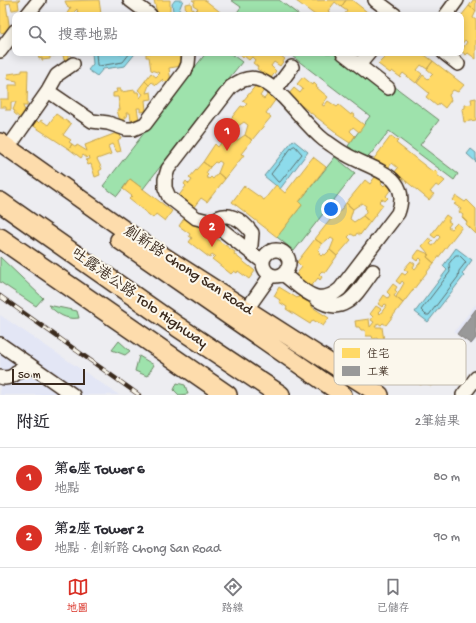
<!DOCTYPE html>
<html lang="zh-TW">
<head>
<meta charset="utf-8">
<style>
  :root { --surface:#fff; --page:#f2f2f3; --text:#2b2b33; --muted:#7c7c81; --line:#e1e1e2; --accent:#d93025 }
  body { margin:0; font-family:"Gochi Hand","LXGW WenKai TC",sans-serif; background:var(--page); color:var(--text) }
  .scale { position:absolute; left:12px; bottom:10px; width:73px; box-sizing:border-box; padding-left:4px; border:2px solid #3b2a1e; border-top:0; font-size:11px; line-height:14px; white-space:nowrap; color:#3b2a1e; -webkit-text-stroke:3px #fbf7ec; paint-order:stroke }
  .you { position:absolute; left:331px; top:209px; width:14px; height:14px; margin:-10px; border:3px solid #fff; border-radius:50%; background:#1a73e8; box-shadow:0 0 0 6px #1a73e833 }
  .badge { display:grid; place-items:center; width:26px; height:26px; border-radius:50%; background:var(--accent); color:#fff; font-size:13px; font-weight:700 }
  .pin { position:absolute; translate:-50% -33px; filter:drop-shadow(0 1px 2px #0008) }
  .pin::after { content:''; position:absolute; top:21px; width:14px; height:12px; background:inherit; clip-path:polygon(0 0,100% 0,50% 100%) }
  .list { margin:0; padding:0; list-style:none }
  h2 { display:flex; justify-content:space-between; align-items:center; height:52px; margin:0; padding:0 16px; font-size:17px }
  h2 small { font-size:13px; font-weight:400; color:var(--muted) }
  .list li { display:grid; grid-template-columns:26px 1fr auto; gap:12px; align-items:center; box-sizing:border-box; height:60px; padding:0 16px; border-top:1px solid var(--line) }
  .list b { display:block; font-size:15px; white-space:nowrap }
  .list p { margin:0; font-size:13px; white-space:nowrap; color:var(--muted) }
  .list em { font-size:13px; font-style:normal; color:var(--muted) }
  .icon { flex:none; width:22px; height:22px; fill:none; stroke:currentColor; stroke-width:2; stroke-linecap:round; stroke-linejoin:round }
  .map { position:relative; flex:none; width:476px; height:395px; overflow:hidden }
  .search { position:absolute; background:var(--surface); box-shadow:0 2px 10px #0003; left:12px; right:12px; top:12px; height:44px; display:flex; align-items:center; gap:10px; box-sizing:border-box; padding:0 14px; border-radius:8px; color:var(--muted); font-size:15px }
  .sheet { height:172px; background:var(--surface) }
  nav { display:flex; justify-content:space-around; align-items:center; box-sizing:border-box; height:56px; border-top:1px solid var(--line); background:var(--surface); font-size:11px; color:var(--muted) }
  nav a { display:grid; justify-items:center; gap:2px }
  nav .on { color:var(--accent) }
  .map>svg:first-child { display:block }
  .built { fill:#e3e6f5 }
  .green { fill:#9ee2ac; stroke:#6c8665 }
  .water { fill:#8ddbeb; stroke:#6c9499 }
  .homes { fill:#ffd966; stroke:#c4a450 }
  .industry { fill:#999; stroke:#7d7874 }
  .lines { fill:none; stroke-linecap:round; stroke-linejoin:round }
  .shore { stroke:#5c7170; stroke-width:1 }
  .minor-casing { stroke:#3b2a1e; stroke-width:16 }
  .major-casing { stroke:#3b2a1e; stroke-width:20 }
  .highway-casing { stroke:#3b2a1e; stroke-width:22 }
  .minor { stroke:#fbf7ec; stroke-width:13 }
  .major { stroke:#fddcac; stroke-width:17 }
  .highway { stroke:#fddcac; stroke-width:19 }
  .rail-casing { stroke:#3b2a1e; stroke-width:4.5 }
  .rail { stroke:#fbf7ec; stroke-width:3; stroke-dasharray:9; stroke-linecap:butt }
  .labels { text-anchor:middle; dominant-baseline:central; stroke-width:4; stroke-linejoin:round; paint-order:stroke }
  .street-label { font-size:15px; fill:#3b2a1e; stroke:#fbf7ec }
  .key { fill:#fbf7ec; stroke:#c1baae; stroke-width:1 }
  .key-label { font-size:11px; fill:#3b2a1e }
</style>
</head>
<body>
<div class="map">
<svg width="476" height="395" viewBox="0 0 476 395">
  <rect width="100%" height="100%" fill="#ededf1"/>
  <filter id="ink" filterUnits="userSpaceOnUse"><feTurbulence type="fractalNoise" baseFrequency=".025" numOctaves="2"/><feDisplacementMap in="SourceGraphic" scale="8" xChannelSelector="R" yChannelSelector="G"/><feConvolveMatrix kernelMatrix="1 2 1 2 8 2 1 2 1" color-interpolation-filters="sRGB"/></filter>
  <g filter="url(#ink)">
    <!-- built -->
    <path class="built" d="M476,304v36l-4,5 -18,-13z
      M0,315l119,80h-119z"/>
    <!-- green -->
    <path class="green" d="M231,0h48l20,15h-64l6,-8z
      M206,53h24l12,9 -21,26 3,3 -11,13 -3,-2 -67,87 -13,-10 -13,17 -14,-10z
      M288,53h62l89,67 -19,25 38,29 -4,6 -65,-49 -23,29 -18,-14 22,-30z
      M335,157l20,16 -61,78 -17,-14 25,-32 -3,-3z
      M0,257l43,41 -7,8 -36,-24z
      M48,305l29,6 2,7c-14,2 -21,-4 -31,-13z
      M119,341l11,10 -5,4 -13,-5z
      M139,356l15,9 -7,11 -12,-5z
      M177,383l8,2 3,9 -9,1 -5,-5z"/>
    <!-- water -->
    <path class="water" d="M175,0h8l-6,15h-10l6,-4 -1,-7z
      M92,53h42v2l-9,11 -22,3 -6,7 -9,-6 5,-6z
      M293,140l15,12 -28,37 -16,-13z
      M471,149l5,4v9l-9,-8z
      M456,248l16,12 -10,14 2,2 -36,46 -13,-10 32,-42 -4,-4z"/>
    <!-- homes -->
    <path class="homes" d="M0,0h20l-2,1 1,8 -7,1 -2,-7 -4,1 4,27 -10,2z
      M99,0l2,14 -23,1 -1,-6 -4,4 3,2h-10l5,-8 -3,1 -3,-7z
      M154,0h16v12l-8,2 -5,-1z
      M192,0h13l19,15h-38l-1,-11 6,-1 1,7 2,-1v3l4,-4 -5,-3 2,-3z
      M346,0h6l19,15h-27l3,-4 -6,-4z
      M346,0l-5,7 -6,-5 -7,9 5,4h-18l-19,-14z
      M473,0h3v11l-7,-5z
      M469,6l7,5 -3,7 3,2v39l-8,-6 -2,2 -5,-4 6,-9 -2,-2 -4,5v-29z
      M70,53l1,2h-3v4l-4,1 -1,-5 -13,1v3l-8,1v-2l-3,1 -1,-5z
      M146,53h37h-3l2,13 -13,2 2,15 -8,-2v-2l-7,6 -4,-3 -3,3 -4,-4 6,-8 5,4 4,-4 -9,-3 -2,-13h-3z
      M239,53h38l8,6 -5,7 -6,-4 -3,4 5,5 -5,7 -14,-9 1,-2 -5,-4 2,-3 -3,-3 -3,3 -5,-4 -1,2z
      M389,53h33l11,8 -6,8 -6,-4 -4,5 5,4 -6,9 -13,-10 -3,4 -8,-6 -2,2 -12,-9z
      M433,61l31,24 -6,7 -5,-2 -4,5 2,5 -6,8 -6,-5 -2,3 -11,-9 3,-4 -12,-10 6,-8 5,4 5,-5 -6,-5z
      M22,70h6l-1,36h-4l2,5 -1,1 2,2 -3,4 -2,-2 -1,2 -6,-5 1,-2 -2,-1 3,-8h-5v8h-5v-3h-6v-8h9v-14h8v-4l-10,-2 1,-5 14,-2z
      M303,77l10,8 1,-2 3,3 -1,1 12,10 -6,8 2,1 4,-5 9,6 2,-2 12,10 1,-2 3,2 -1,2 10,8 -5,7 -6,-5 -3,4 5,5 -5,7 -14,-9 1,-1 -35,-27 -2,1 -3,-2 1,-2 -10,-8 6,-7 6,5 3,-4 -6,-5z
      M145,81l4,4 -3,8 5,-1 1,7 -7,1 1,11 -6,1v-4h-3l2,12 -6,4v-4l-2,1 -1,-8h-4l1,4h-3l1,4h-5l-3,-11h3l-2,-13h-5v-4l4,-1 -1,-3h5v3l14,-2v2h3l2,6 3,-4 -5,-4z
      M257,84l7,6 -4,6 4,3 5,-6 7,6 -10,14 5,4 -19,23 -7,-5 3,-10 -4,-3 -9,6 -7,-6 13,-16 3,1 3,-3 -4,-3z
      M476,98v22l-12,2 -2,-13 3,-1v-3l7,-1 -1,-5z
      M56,114l15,10 -8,11 8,5 -2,2 3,2 -3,5 -37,-24 4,-5 3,3 2,-3 7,5z
      M228,122l7,6 -4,10 5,3 9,-6 7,5 -11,14 3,1 -19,24 -7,-6 4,-10 -3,-2 -2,2 -2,-1 -5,5 -7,-5 12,-18 3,3 3,-4 -3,-3 2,-3 -2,-2z
      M119,132l2,6 -3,2 3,11 -4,1 -5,-8 -4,2 3,8 -14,5 5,10 -3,2 1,4 -5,2 -4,-13 -3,1 -2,-5 4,-1 -1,-3 -2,2 -4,-3 -2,3 -12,-9 3,-5 4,3 1,-2 10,6 -2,-6z
      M391,136l7,5 -2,2 37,29 2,-2 3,3 -1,2 8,6 -6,6 -3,-2 -6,7 4,2 -5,6 -34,-28 3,-4 -6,-5 -4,5 -7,-5 -2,2 -6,-5z
      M313,157l13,10 -27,35 3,3 -25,32 -45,-35 12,-16 20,14 12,-15 9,8z
      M203,162l7,5 -4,6 2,2 -2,2 3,2 2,-2 2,2 5,-6 7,6 -18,23 -6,-4 -8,10 -6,-4 1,-2 -3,-3 -2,2 -5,-4 8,-11 -2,-2 2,-3 3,3 3,-4 -3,-2z
      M377,174l7,5 -3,4 3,3 3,-4 6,4 -7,10 2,2 -3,3 -3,-2 -3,3 4,3 -13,17 -7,-6 4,-6 -2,-2 1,-2 -4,-3 -9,6 -7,-6 19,-23 5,4z
      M130,179l42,32 -7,10 -9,-7 -3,4 -24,-19 3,-3 -9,-7z
      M456,196l9,6 2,-2 9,9v25l-10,-10 1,-2 -5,-5 1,-2 -4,-3 2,-3 -7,-5 2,-1 -3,-3z
      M346,203l7,6 -3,10 4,3 9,-6 7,6 -10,13 -3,-2 -2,3 -4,-2 -3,3 3,3 -14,16 -7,-6 4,-10 -3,-2 -2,2 -1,-1 -6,5 -7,-5 19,-24 2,2z
      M446,215l4,3 -2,3 3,2 -3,4 3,2 6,-6 5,4 -28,36 -7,-6 2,-3 -7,-8 7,-8 4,3 -3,3 3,2 7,-9 -2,-2 -3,3 -4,-3z
      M185,217l50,35 -1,2 21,17 -6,8 -11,-8 -1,2 -3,-2 -3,3 -19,-15 3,-3 -3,-2 -2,4 -21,-16 3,-4 -3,-2 1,-2 -11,-8z
      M315,239l7,5 -4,6 2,2 -1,2 2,2 2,-2 2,1 5,-5 7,6 -12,17 -3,-2 -3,3 3,3 -2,3 -2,-2 -9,11 -6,-5 2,-2 -3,-2 -2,2 -6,-5 8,-10 -5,-5z
      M419,250l10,4 -2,3 7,6 -31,40 -7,-6 8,-14 -2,-2 -2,3 -4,-3 6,-8 3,2 3,-3 -4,-3 7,-8 4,3 -2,3 2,2 7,-9 -2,-2 -3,3 -4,-3z
      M393,284l4,3 -2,3 2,2 -3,4 9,7 -17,22 -3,-2 -2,2 -3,-2 -3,4h7l2,14 -6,1 -1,-4 -4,1 -1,-3h-6l-1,-6h-4l-2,-3h-3l-1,-6 14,-2 1,8 4,-5 -3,-2 2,-3 -3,-3 6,-8 5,3 -3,3 2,2 7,-9 -2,-1 -3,3 -4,-3 6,-9 4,3 2,-3 -3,-3z
      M279,287l18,11 2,-2 14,9 -1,2 17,11 -6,8 -10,-6 -3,4 -24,-15 1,-2 -8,-5 1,-2 -6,-4z
      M386,342l8,6 4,1 1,-1 43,33 -4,4 -4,-3 -3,4 -7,-5 -3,4 -6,-4 3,-4 -5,-4 -3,4 -13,-9 4,-4 -5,-4 -3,4 -6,-4 4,-4 -9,-6 2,-2 -2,-2z"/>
    <!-- industry -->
    <path class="industry" d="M476,309v29l-5,6 -14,-10z"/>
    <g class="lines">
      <!-- shore -->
      <path class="shore" d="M96,53l1,12 2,1 24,-4 7,-9
        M295,146l7,8 -22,28h-2l-7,-8 21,-27z
        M456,255h3l7,7 -7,9 -1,6 -29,38h-3l-5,-5 29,-38 -1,-8z"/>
      <!-- minor casing -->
      <g class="minor-casing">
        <path id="minor" d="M130,0l20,15
          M375,0l20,15
          M27,15l12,-15
          M446,15l11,-15
          M0,51l15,-20
          M343,53l45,35
          M444,53l14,11
          M359,65l10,-12
          M275,90l17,-23
          M48,91l9,-16 16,-11
          M8,148l40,-57 44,30 16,2 18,6h7l12,-5 40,-53 3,-7 1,-11
          M212,222c14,-13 30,-3 40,11l-1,12 -3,5
          M263 263a13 13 0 1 1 26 0a13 13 0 1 1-26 0Z
          M263,262l-51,-40 -16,-4 -27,-21 -4,-9v-9l3,-10 63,-82c9,-7 20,-12 31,-6 24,12 40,42 62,59 8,5 15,11 23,15 13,8 40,16 48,27 8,10 7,20 3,31l-58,76c-23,20 -37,0 -57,-15
          M316,299c29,20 42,-8 57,-28
          M246,317l1,-8 24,-34
          M0,344l73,51
          M0,377c12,4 19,-6 26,-15
          M463,395l13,-17"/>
      </g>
      <!-- major casing -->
      <g class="major-casing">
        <path id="major" d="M0,142l140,99 240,154
          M119,240l224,155"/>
      </g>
      <!-- highway casing -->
      <g class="highway-casing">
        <path id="highway" d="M0,202l178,125 102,68
          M0,238l227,157"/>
      </g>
      <!-- minor -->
      <use href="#minor" class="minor"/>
      <!-- major -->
      <use href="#major" class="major"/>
      <!-- highway -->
      <use href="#highway" class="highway"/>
      <!-- rail casing -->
      <g class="rail-casing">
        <path id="rail" d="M0,296l139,99"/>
      </g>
      <!-- rail -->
      <use href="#rail" class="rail"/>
    </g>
  </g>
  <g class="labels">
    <!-- street labels -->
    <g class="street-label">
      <text transform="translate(188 271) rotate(33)">創新路 Chong San Road</text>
      <text transform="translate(139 299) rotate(35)">吐露港公路 Tolo Highway</text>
    </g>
  </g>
  <!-- legend -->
  <rect x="334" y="339" width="132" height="46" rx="6" class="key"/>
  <rect x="342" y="348" width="18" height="10" fill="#ffd966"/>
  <rect x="342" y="366" width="18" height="10" fill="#999"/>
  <g class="key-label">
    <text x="367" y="357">住宅</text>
    <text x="367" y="375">工業</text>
  </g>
</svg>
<div class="scale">50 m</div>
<div class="you"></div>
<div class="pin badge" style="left:227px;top:151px">1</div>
<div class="pin badge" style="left:212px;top:247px">2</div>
<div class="search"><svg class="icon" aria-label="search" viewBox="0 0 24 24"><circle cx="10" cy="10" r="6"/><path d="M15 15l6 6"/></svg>搜尋地點</div>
</div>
<section class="sheet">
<h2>附近<small>2筆結果</small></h2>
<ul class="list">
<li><span class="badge">1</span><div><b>第6座 Tower 6</b><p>地點</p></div><em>80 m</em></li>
<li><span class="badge">2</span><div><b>第2座 Tower 2</b><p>地點 · 創新路 Chong San Road</p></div><em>90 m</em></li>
</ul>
</section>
<nav>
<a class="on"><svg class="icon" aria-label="map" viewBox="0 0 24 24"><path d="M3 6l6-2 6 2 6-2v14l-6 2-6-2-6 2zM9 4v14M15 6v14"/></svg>地圖</a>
<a><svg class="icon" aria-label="directions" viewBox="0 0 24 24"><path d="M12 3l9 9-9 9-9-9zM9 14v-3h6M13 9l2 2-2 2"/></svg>路線</a>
<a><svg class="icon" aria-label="saved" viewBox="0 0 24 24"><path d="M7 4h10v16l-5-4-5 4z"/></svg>已儲存</a>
</nav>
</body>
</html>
